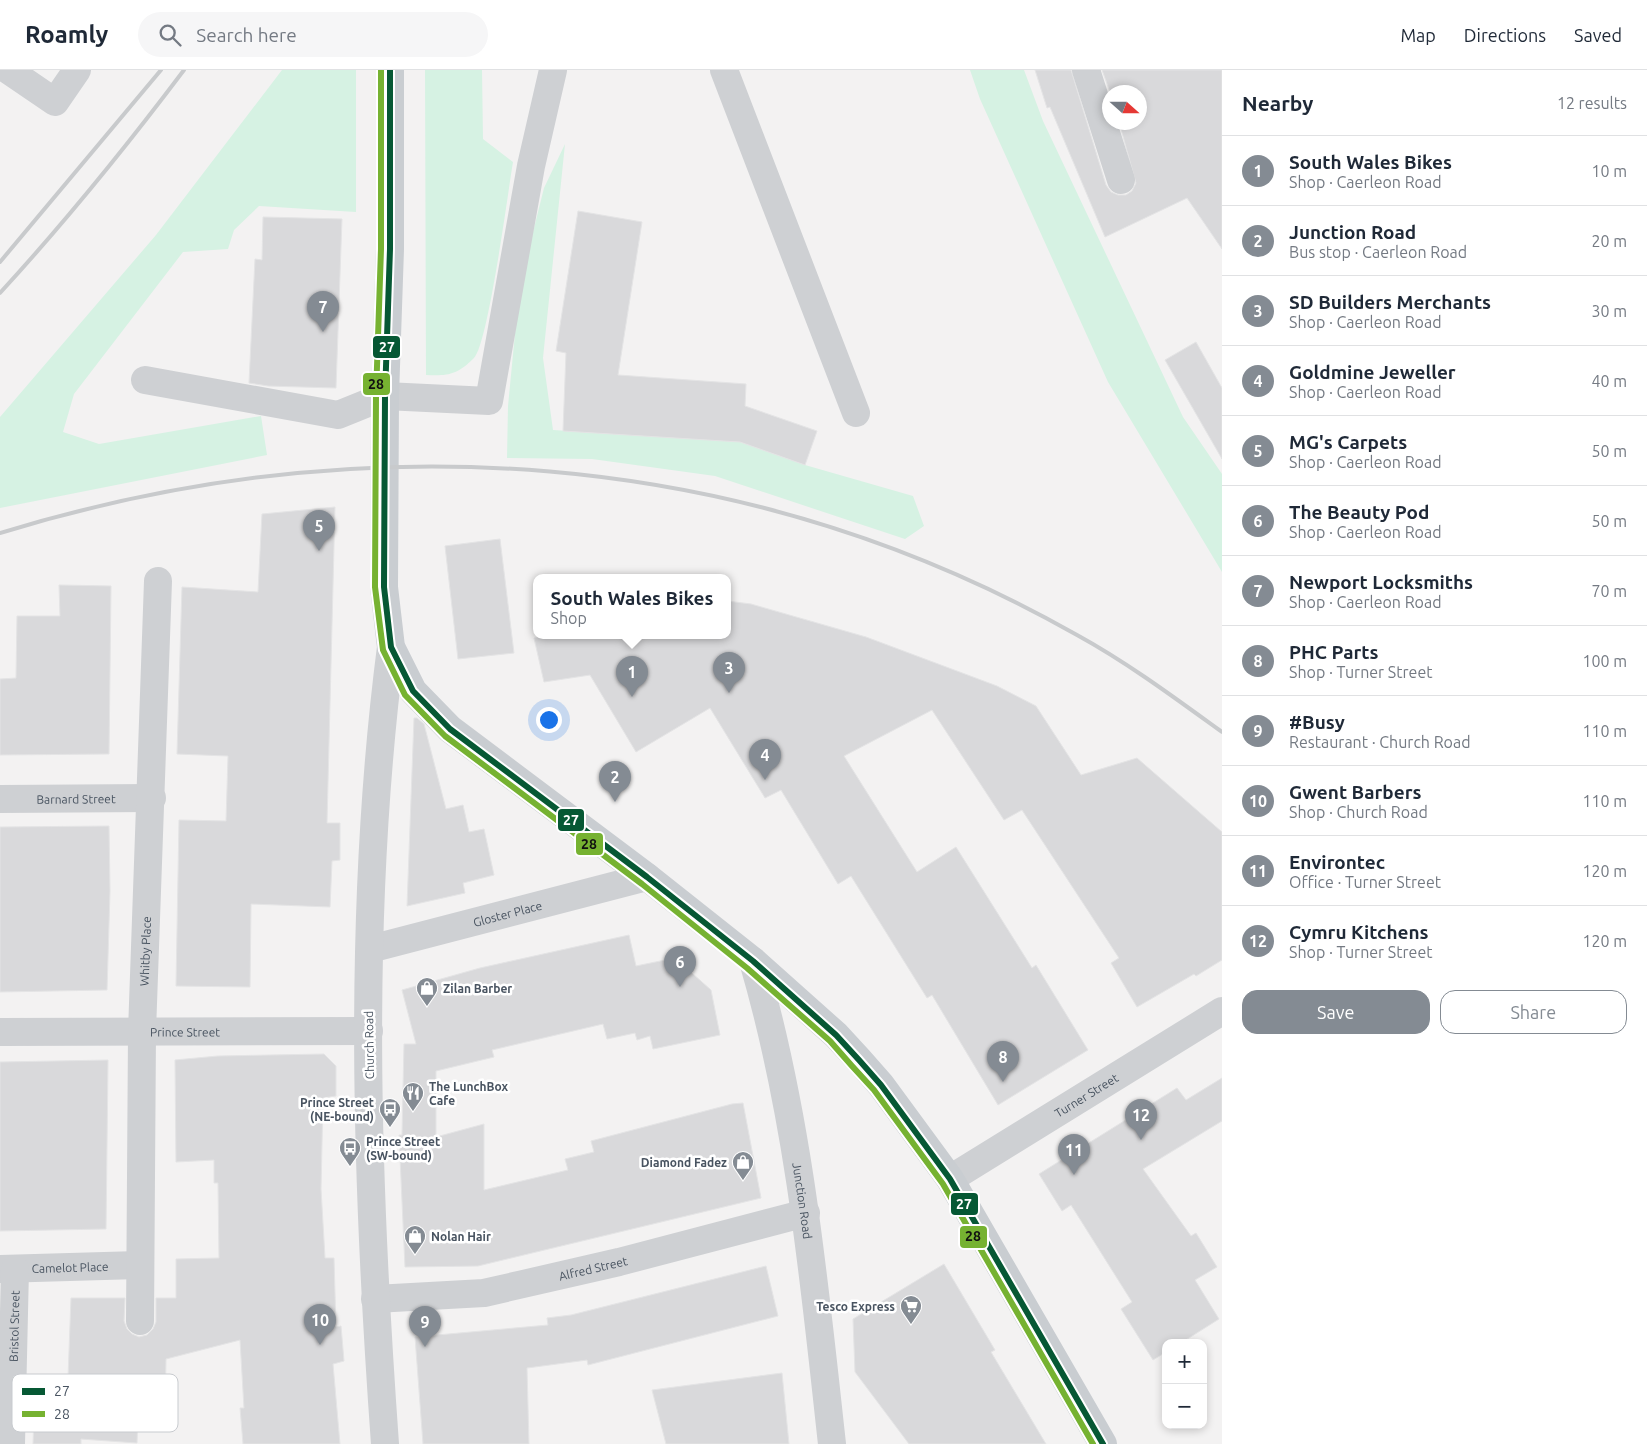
<!DOCTYPE html>
<html lang="en">
<head>
<meta charset="utf-8">
<style>
  :root { --surface:#fff; --page:#f6f6f7; --text:#1f2937; --muted:#747a83; --line:#e0e1e3; --accent:#848b93 }
  body { margin:0; font-family:Ubuntu,sans-serif; background:var(--page); color:var(--text) }
  .controls { position:absolute; right:15px; bottom:15px; display:grid; overflow:hidden; border-radius:10px; box-shadow:0 2px 8px #0003 }
  .controls button { width:45px; height:45px; display:grid; place-items:center; padding:0; border:0; border-bottom:1px solid var(--line); background:var(--surface); color:var(--text); font:25px sans-serif }
  .compass { position:absolute; left:1102px; top:15px; width:45px; height:45px; border-radius:50%; background:var(--surface); box-shadow:0 2px 8px #0003; rotate:111deg }
  .you { position:absolute; left:548px; top:649px; width:18px; height:18px; margin:-12px; border:4px solid #fff; border-radius:50%; background:#1a73e8; box-shadow:0 0 0 8px #1a73e833 }
  .badge { display:grid; place-items:center; width:32px; height:32px; border-radius:50%; background:var(--accent); color:#fff; font-size:16px; font-weight:700 }
  .pin { position:absolute; translate:-50% -41px; filter:drop-shadow(0 1px 2px #0008) }
  .pin::after { content:''; position:absolute; top:26px; width:18px; height:15px; background:inherit; clip-path:polygon(0 0,100% 0,50% 100%) }
  .popup { position:absolute; left:533px; top:504px; width:198px; height:65px; box-sizing:border-box; display:grid; place-content:center; border-radius:10px; background:var(--surface); filter:drop-shadow(0 1px 4px #0005); font-size:16px; white-space:nowrap; color:var(--muted) }
  .popup b { font-size:19px; color:var(--text) }
  .popup::after { content:''; position:absolute; left:50%; top:100%; margin-left:-10px; border:10px solid transparent; border-top-color:var(--surface) }
  .list { margin:0; padding:0; list-style:none }
  h2 { display:flex; justify-content:space-between; align-items:center; height:65px; margin:0; padding:0 20px; font-size:21px }
  h2 small { font-size:16px; font-weight:400; color:var(--muted) }
  .list li { display:grid; grid-template-columns:32px 1fr auto; gap:15px; align-items:center; box-sizing:border-box; height:70px; padding:0 20px; border-top:1px solid var(--line) }
  .list b { display:block; font-size:19px; white-space:nowrap }
  .list p { margin:0; font-size:16px; white-space:nowrap; color:var(--muted) }
  .list em { font-size:16px; font-style:normal; color:var(--muted) }
  .actions { display:flex; gap:10px; padding:15px 20px }
  .actions a { flex:1; padding:11px 0; border:1px solid var(--accent); border-radius:15px; text-align:center; font-size:18px; color:var(--accent) }
  .actions .main { background:var(--accent); color:#fff }
  .icon { flex:none; width:28px; height:28px; fill:none; stroke:currentColor; stroke-width:2; stroke-linecap:round; stroke-linejoin:round }
  .map { position:relative; flex:none; width:1222px; height:1374px; overflow:hidden }
  header { display:flex; align-items:center; gap:30px; box-sizing:border-box; height:70px; padding:0 25px; background:var(--surface); border-bottom:1px solid var(--line) }
  header strong { font-size:24px }
  nav { display:flex; gap:28px; margin-inline-start:auto; font-size:18px }
  .search { width:350px; height:45px; background:var(--page); display:flex; align-items:center; gap:12px; box-sizing:border-box; padding:0 18px; border-radius:28px; color:var(--muted); font-size:19px }
  main { display:flex }
  aside { flex:1; background:var(--surface) }
  .map>svg:first-child { display:block }
  .green { fill:#d6f2e3 }
  .building { fill:#d9d9db; stroke:#e4e4e5 }
  .lines { fill:none; stroke-linecap:round; stroke-linejoin:round }
  .minor { stroke:#ced0d3; stroke-width:28 }
  .major { stroke:#c9cdd1; stroke-width:28 }
  .rail { stroke:#c8cacc; stroke-width:4 }
  .bus-1-casing { stroke:#fff; stroke-width:10 }
  .bus-2-casing { stroke:#fff; stroke-width:10 }
  .bus-1 { stroke:#065834; stroke-width:6 }
  .bus-2 { stroke:#76b231; stroke-width:6 }
  .labels { text-anchor:middle; dominant-baseline:central; stroke-width:5; stroke-linejoin:round; paint-order:stroke }
  .street-label { font-size:12px; fill:#485360; stroke:#fff }
  .poi-label { font-size:12px; font-weight:bold; fill:#485360; stroke:#fff; text-anchor:start }
  .key { fill:#fff; stroke:#c8cbcf; stroke-width:1 }
  .key-label { font-size:14px; fill:#485360 }
  .line-badge { stroke:#fff; stroke-width:2 }
  .badge-label { font-size:14px; text-anchor:middle; font-weight:bold; fill:#fff }
  .pale-badge-label { font-size:14px; text-anchor:middle; font-weight:bold; fill:#111 }
</style>
</head>
<body>
<header>
<strong>Roamly</strong>
<div class="search"><svg class="icon" aria-label="search" viewBox="0 0 24 24"><circle cx="10" cy="10" r="6"/><path d="M15 15l6 6"/></svg>Search here</div>
<nav><a>Map</a><a>Directions</a><a>Saved</a></nav>
</header>
<main>
<div class="map">
<svg width="1222" height="1374" viewBox="0 0 1222 1374">
  <rect width="100%" height="100%" fill="#f3f2f2"/>
  <!-- green -->
  <path class="green" d="M282,0h74v142l-97,-6 -25,24 -6,19 -45,3 -109,142 -11,38 36,12 162,-28 6,39 -267,53v-91l156,-182z
    M425,0h57l1,69 30,23c-5,30 -25,182 -39,196 -17,17 -26,18 -48,17z
    M970,0h54l19,51 140,296 39,57v98l-114,-190 -128,-283z
    M565,74l-22,214 10,72 189,12 63,23 108,31 11,30 -19,13 -190,-63 -123,-17 -85,-1 1,-52 9,-93 15,-77 12,-48z"/>
  <!-- building -->
  <path class="building" d="M1035,0h36l35,115 5,7 7,3h8l6,-4 4,-8 -17,-61h21v-30h-30l-8,-22h120v179l-35,-51 -82,39 -55,-130 -3,1z
    M578,141l64,11 -24,153 128,9 -1,22 72,25 -12,34 -65,-23 -177,-11 3,-78 -10,-2z
    M263,147l79,2 -6,169 -68,-2 -19,-3 6,-124 7,1z
    M1196,272l26,46v71l-57,-99z
    M335,437l-8,316h13v37l-8,1 -2,46 -79,-3 -1,83 -74,-1 3,-166 47,1 2,-65 -51,-2 5,-167 76,5 4,-78z
    M500,469l14,114 -56,6 -13,-113z
    M59,515l52,1 -2,168 -109,1v-76l16,-1 1,-62h43z
    M727,531l24,3 115,33 131,49 39,20 45,69 56,-17 85,74v128l-26,16 -2,-2 -57,33 -26,-44 8,-5 -97,-148 -18,10 -72,-110 -88,46 73,116 39,-25 76,121 4,-3 52,85 -90,55 -66,-110 -5,3 -76,-122 -13,8 -57,-94 -16,8 -55,-90 -74,44 -46,-77 -46,7 -10,-44 19,-2h174z
    M414,648h3l7,6 22,85 17,-4 6,27 15,-3 10,46 -31,8 2,10 -58,13z
    M109,756l1,65 -3,99 -107,2v-165z
    M629,865l7,31 39,-8 36,32 9,45 -67,14 -3,-13 -13,4 -2,-7 -28,6 -4,-15 -111,26 2,7 -58,14v66l48,-13v66l84,-20 -3,-11 29,-7 -3,-11 141,-37 11,-1 18,95 -283,68 -73,1 -6,-132h3l2,-91h12l-14,-54 78,-22z
    M324,984l12,12v30l-13,2 -2,91 4,69h9l2,69 5,-1 3,35 -11,3 7,80h-97l-3,-36h4l-4,-68 -74,19 -1,58 -27,-1 -1,27 -56,-4v5h-48l2,-60 33,-6 3,-80h54l-1,23 3,8 5,5 7,3 8,-2 6,-6 3,-7v-24h20v-39l43,-1 -1,-75h-4v-23l-38,2 -1,-102 43,-4z
    M108,990l-2,169 -106,2v-169z
    M1222,1008v43l-79,48 48,67 5,-3 21,34 -22,13 24,39 -38,24h-15v9l-13,8 -32,-51 11,-7 -61,-97 -9,6 -23,-37 138,-86 9,12z
    M944,1194l51,86 -4,2 55,92h-137l-54,-72 -2,-53z
    M766,1196l12,50 -190,49 -1,-5 -60,8 2,76h-106l-8,-107 133,-12 -1,-7 24,-3z
    M782,1303l7,71h-123l-14,-54z"/>
  <g class="lines">
    <!-- minor -->
    <g class="minor">
      <path d="M8,0l47,32 22,-32"/>
      <path d="M724,0l132,343"/>
      <path d="M1086,0l35,110"/>
      <path d="M145,310l193,35 47,-19 104,5 42,-235 22,-96"/>
      <path id="s1" d="M0,729l152,-1"/>
      <path id="s2" d="M370,879l277,-72"/>
      <path id="s3" d="M753,891c46,157 61,320 79,483"/>
      <path id="s4" d="M0,962l369,-1"/>
      <path id="s5" d="M950,1109l272,-168"/>
      <path id="s6" d="M0,1199l139,-4"/>
      <path id="s7" d="M375,1229l109,-6 135,-31 187,-49"/>
      <path id="s8" d="M140,1251l2,-289 16,-451"/>
      <path id="s9" d="M11,1374l4,-175"/>
      <path d="M385,1374c-19,-264 -28,-534 6,-797"/>
    </g>
    <!-- major -->
    <path class="major" d="M390,0v179l-5,147 -1,191 7,60 22,44 37,38 197,148 106,84 83,74 23,25 22,25 69,94 153,265"/>
    <!-- rail -->
    <path class="rail" d="M0,192l161,-192
      M0,223c65,-71 126,-146 184,-223
      M0,463c363,-111 744,-87 1077,102 51,28 98,63 145,97"/>
    <!-- bus-1 casing -->
    <g class="bus-1-casing">
      <path id="bus-1" d="M390,0v179l-5,147 -1,191 7,60 22,44 37,38 197,148 106,84 83,74 23,25 22,25 69,94 153,265"/>
    </g>
    <!-- bus-2 casing -->
    <g class="bus-2-casing">
      <path id="bus-2" d="M381,0v179l-5,147 -1,191 8,63 22,45 40,41 197,148 105,84 83,73 22,25 22,24 69,94 150,260"/>
    </g>
    <!-- bus-1 -->
    <use href="#bus-1" class="bus-1"/>
    <!-- bus-2 -->
    <use href="#bus-2" class="bus-2"/>
  </g>
  <!-- icons -->
  <defs>
    <g id="shop-pin" transform="scale(1.125)"><path d="M0 17L-7.5 6A9.5 9.5 0 1 1 7.5 6Z" fill="#848b93" stroke="#fff"/><path d="M-5-2.5h2.3a2.7 3.5 0 0 1 5.4 0H5L5.5 6h-11ZM-1.5-2.5h3a1.5 2.3 0 0 0-3 0Z" fill="#fff"/></g>
    <g id="restaurant-pin" transform="scale(1.125)"><path d="M0 17L-7.5 6A9.5 9.5 0 1 1 7.5 6Z" fill="#848b93" stroke="#fff"/><path d="M-5-6h1v4h1v-4h1v4h1v-4h1v5L-1.5 .5V6h-2V.5L-5-1ZM5-6V6H3V1.5H1.5Q1.5-4 5-6Z" fill="#fff"/></g>
    <g id="bus-pin" transform="scale(1.125)"><path d="M0 17L-7.5 6A9.5 9.5 0 1 1 7.5 6Z" fill="#848b93" stroke="#fff"/><path d="M-5-6H5V4H4V6H2V4H-2V6H-4V4H-5ZM-3.5-4V0h7V-4ZM-3.5 1.2v1.5H-2V1.2ZM2 1.2v1.5H3.5V1.2Z" fill="#fff"/></g>
    <g id="supermarket-pin" transform="scale(1.125)"><path d="M0 17L-7.5 6A9.5 9.5 0 1 1 7.5 6Z" fill="#848b93" stroke="#fff"/><path d="M-6-5.5h2.5l.6 2H6L4.5 2H-2.5L-4.4-4H-6ZM-1.5 3.2a1.3 1.3 0 1 0 .1 0ZM3 3.2a1.3 1.3 0 1 0 .1 0Z" fill="#fff"/></g>
  </defs>
  <g fill-rule="evenodd">
    <use href="#shop-pin" x="427" y="918"/>
    <use href="#restaurant-pin" x="413" y="1023"/>
    <use href="#bus-pin" x="390" y="1039"/>
    <use href="#bus-pin" x="350" y="1078"/>
    <use href="#shop-pin" x="743" y="1092"/>
    <use href="#shop-pin" x="415" y="1166"/>
    <use href="#supermarket-pin" x="911" y="1236"/>
  </g>
  <g class="labels">
    <!-- street labels -->
    <g class="street-label">
      <text stroke="none"><textPath href="#s1" startOffset="76">Barnard Street</textPath></text>
      <text stroke="none"><textPath href="#s2" startOffset="142">Gloster Place</textPath></text>
      <text stroke="none"><textPath href="#s8" startOffset="370">Whitby Place</textPath></text>
      <text stroke="none"><textPath href="#s4" startOffset="185">Prince Street</textPath></text>
      <text transform="translate(369 975) rotate(-91)">Church Road</text>
      <text stroke="none"><textPath href="#s5" startOffset="160">Turner Street</textPath></text>
      <text stroke="none"><textPath href="#s3" startOffset="245">Junction Road</textPath></text>
      <text stroke="none"><textPath href="#s6" startOffset="70">Camelot Place</textPath></text>
      <text stroke="none"><textPath href="#s7" startOffset="221">Alfred Street</textPath></text>
      <text stroke="none"><textPath href="#s9" startOffset="118">Bristol Street</textPath></text>
    </g>
    <!-- poi labels -->
    <g class="poi-label">
      <text x="443" y="918">Zilan Barber</text>
      <text x="429" y="1016">The LunchBox<tspan x="429" dy="14">Cafe</tspan></text>
      <text x="374" y="1032" text-anchor="end">Prince Street<tspan x="374" dy="14">(NE-bound)</tspan></text>
      <text x="366" y="1071">Prince Street<tspan x="366" dy="14">(SW-bound)</tspan></text>
      <text x="727" y="1092" text-anchor="end">Diamond Fadez</text>
      <text x="431" y="1166">Nolan Hair</text>
      <text x="895" y="1236" text-anchor="end">Tesco Express</text>
    </g>
  </g>
  <!-- legend -->
  <rect x="12" y="1304" width="166" height="58" rx="8" class="key"/>
  <rect x="22" y="1318" width="23" height="7" fill="#065834"/>
  <rect x="22" y="1341" width="23" height="6" fill="#76b231"/>
  <g class="key-label">
    <text x="54" y="1326">27</text>
    <text x="54" y="1349">28</text>
  </g>
  <g class="line-badge">
    <rect x="372" y="265" width="29" height="24" rx="5" fill="#065834"/>
    <rect x="362" y="302" width="29" height="24" rx="5" fill="#76b231"/>
    <rect x="557" y="738" width="28" height="24" rx="5" fill="#065834"/>
    <rect x="575" y="762" width="29" height="24" rx="5" fill="#76b231"/>
    <rect x="950" y="1122" width="29" height="24" rx="5" fill="#065834"/>
    <rect x="959" y="1155" width="29" height="24" rx="5" fill="#76b231"/>
  </g>
  <g class="badge-label">
    <text x="387" y="282">27</text>
    <text x="571" y="755">27</text>
    <text x="964" y="1139">27</text>
  </g>
  <g class="pale-badge-label">
    <text x="376" y="319">28</text>
    <text x="589" y="779">28</text>
    <text x="973" y="1171">28</text>
  </g>
</svg>
<div class="controls">
<button>+</button>
<button>−</button>
</div>
<svg class="compass" viewBox="-18 -18 36 36"><path d="M0-13l5 13h-10z" fill="#e53935"/><path d="M0 13l5-13h-10z" fill="#747a83"/></svg>
<div class="you"></div>
<div class="pin badge" style="left:632px;top:627px">1</div>
<div class="popup"><b>South Wales Bikes</b>Shop</div>
<div class="pin badge" style="left:615px;top:732px">2</div>
<div class="pin badge" style="left:729px;top:623px">3</div>
<div class="pin badge" style="left:765px;top:710px">4</div>
<div class="pin badge" style="left:319px;top:481px">5</div>
<div class="pin badge" style="left:680px;top:917px">6</div>
<div class="pin badge" style="left:323px;top:262px">7</div>
<div class="pin badge" style="left:1003px;top:1012px">8</div>
<div class="pin badge" style="left:425px;top:1277px">9</div>
<div class="pin badge" style="left:320px;top:1275px">10</div>
<div class="pin badge" style="left:1074px;top:1105px">11</div>
<div class="pin badge" style="left:1141px;top:1070px">12</div>
</div>
<aside>
<h2>Nearby<small>12 results</small></h2>
<ul class="list">
<li><span class="badge">1</span><div><b>South Wales Bikes</b><p>Shop · Caerleon Road</p></div><em>10 m</em></li>
<li><span class="badge">2</span><div><b>Junction Road</b><p>Bus stop · Caerleon Road</p></div><em>20 m</em></li>
<li><span class="badge">3</span><div><b>SD Builders Merchants</b><p>Shop · Caerleon Road</p></div><em>30 m</em></li>
<li><span class="badge">4</span><div><b>Goldmine Jeweller</b><p>Shop · Caerleon Road</p></div><em>40 m</em></li>
<li><span class="badge">5</span><div><b>MG's Carpets</b><p>Shop · Caerleon Road</p></div><em>50 m</em></li>
<li><span class="badge">6</span><div><b>The Beauty Pod</b><p>Shop · Caerleon Road</p></div><em>50 m</em></li>
<li><span class="badge">7</span><div><b>Newport Locksmiths</b><p>Shop · Caerleon Road</p></div><em>70 m</em></li>
<li><span class="badge">8</span><div><b>PHC Parts</b><p>Shop · Turner Street</p></div><em>100 m</em></li>
<li><span class="badge">9</span><div><b>#Busy</b><p>Restaurant · Church Road</p></div><em>110 m</em></li>
<li><span class="badge">10</span><div><b>Gwent Barbers</b><p>Shop · Church Road</p></div><em>110 m</em></li>
<li><span class="badge">11</span><div><b>Environtec</b><p>Office · Turner Street</p></div><em>120 m</em></li>
<li><span class="badge">12</span><div><b>Cymru Kitchens</b><p>Shop · Turner Street</p></div><em>120 m</em></li>
</ul>
<div class="actions"><a class="main">Save</a><a>Share</a></div>
</aside>
</main>
</body>
</html>
